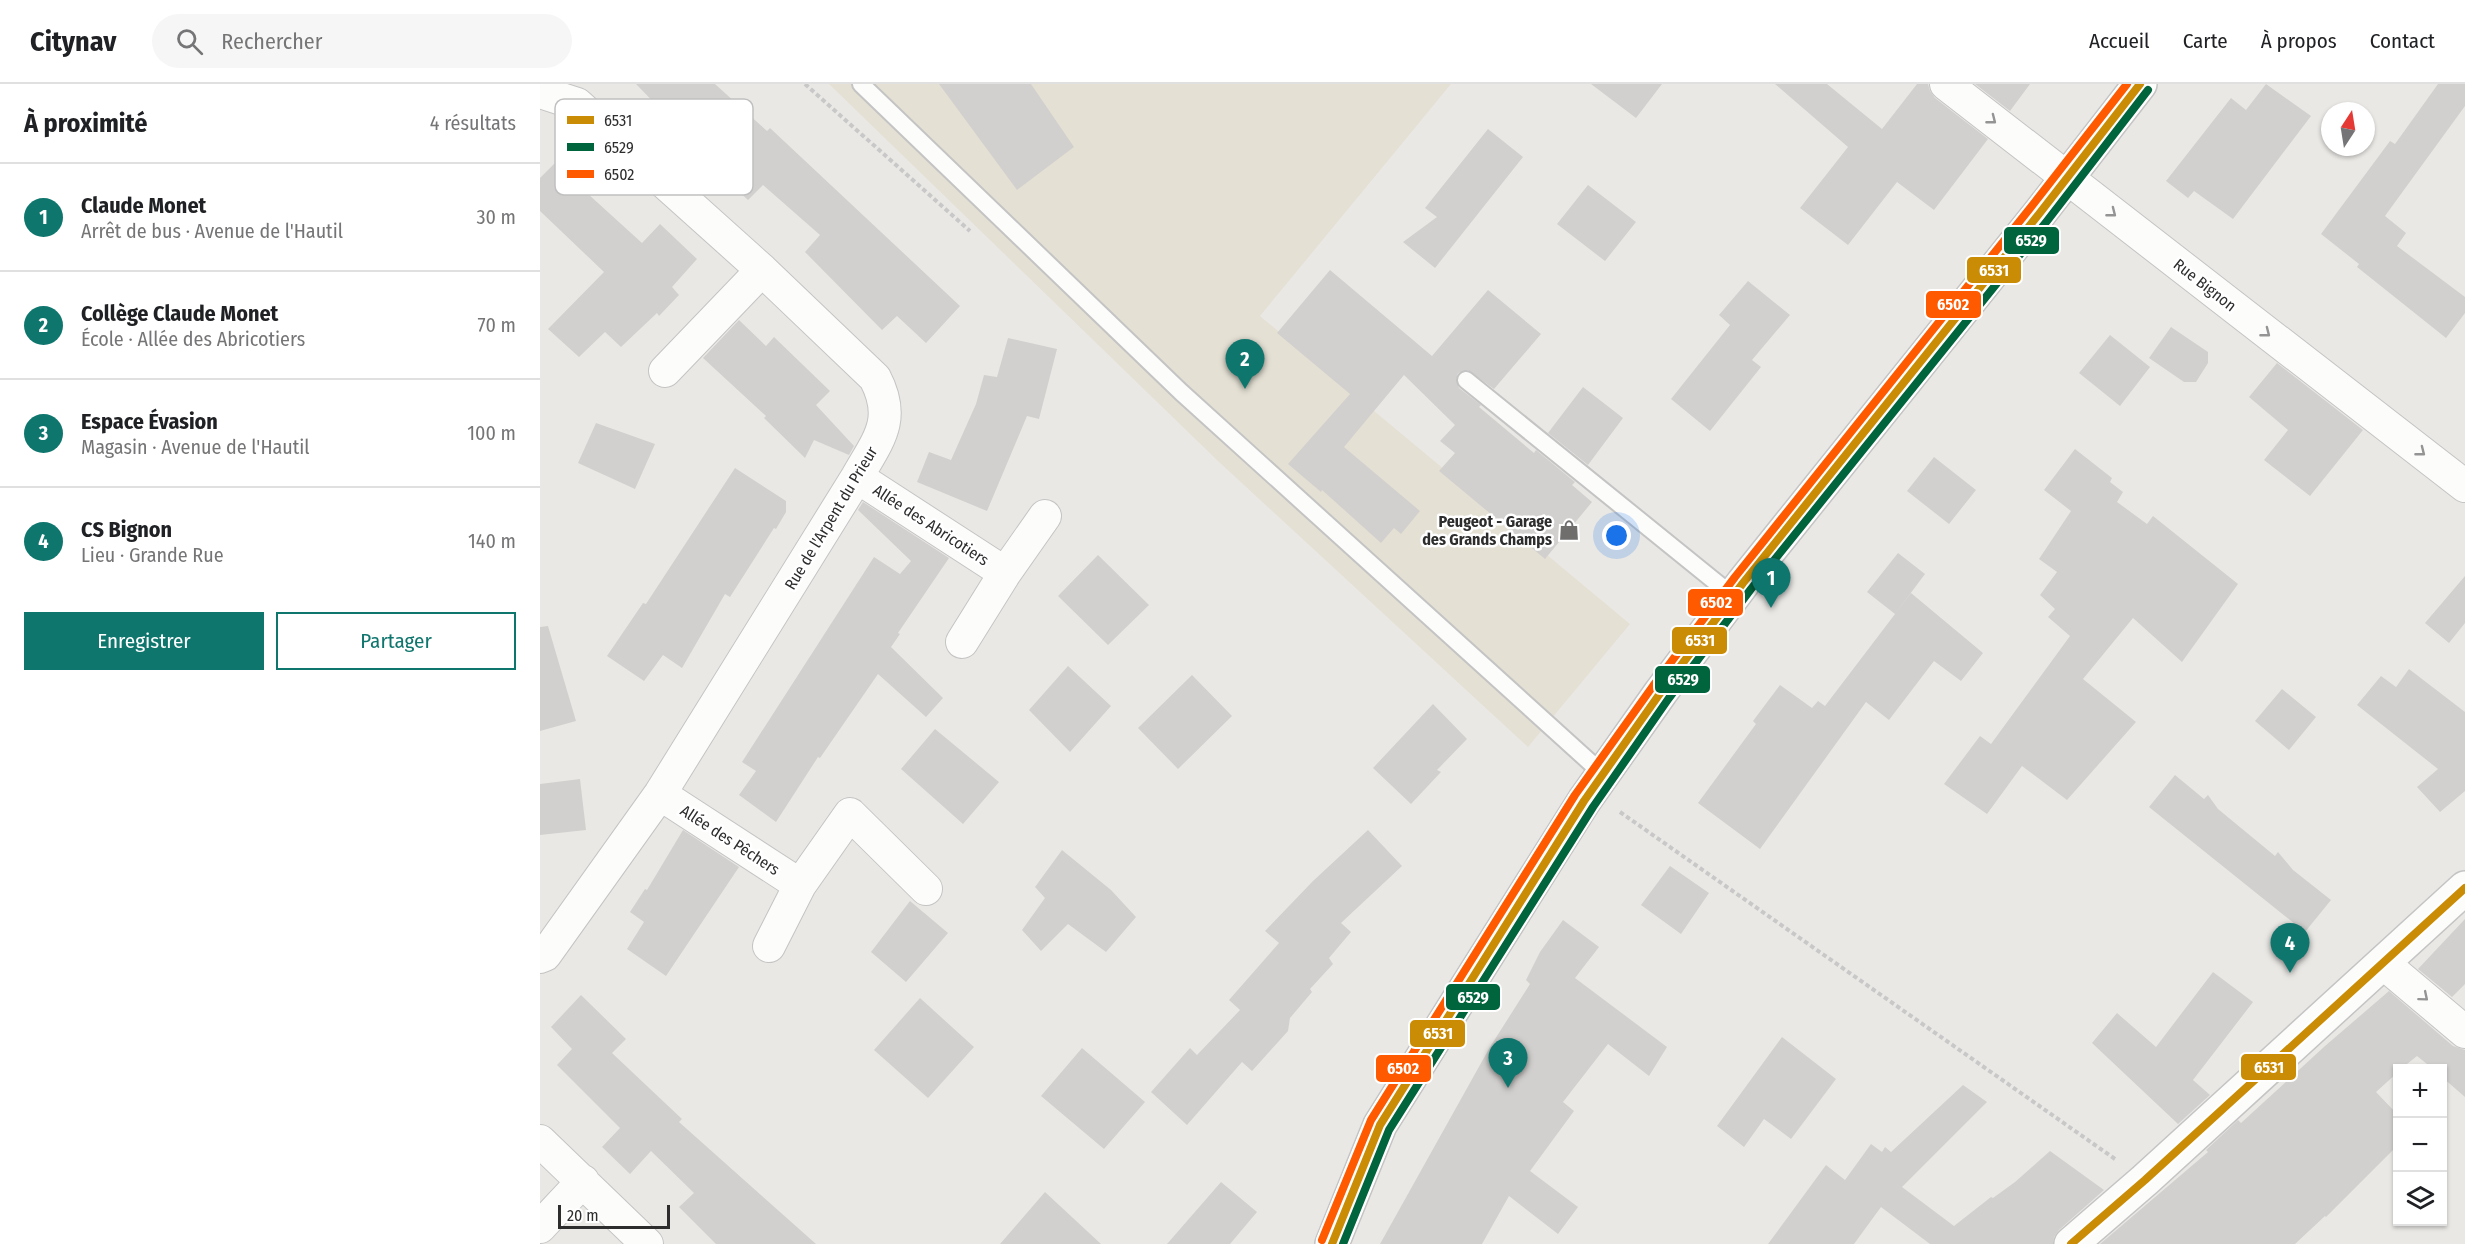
<!DOCTYPE html>
<html lang="fr">
<head>
<meta charset="utf-8">
<style>
  :root { --surface:#fff; --page:#f6f6f6; --text:#202124; --muted:#757577; --line:#e0e0e0; --accent:#0f766e }
  body { margin:0; font-family:"Fira Sans Condensed",sans-serif; background:var(--page); color:var(--text) }
  .controls { position:absolute; right:18px; bottom:18px; display:grid; overflow:hidden; border-radius:0px; box-shadow:0 2px 4px #0004 }
  .controls button { width:54px; height:54px; display:grid; place-items:center; padding:0; border:0; border-bottom:2px solid var(--line); background:var(--surface); color:var(--text); font:30px sans-serif }
  .compass { position:absolute; left:1781px; top:18px; width:54px; height:54px; border-radius:50%; background:var(--surface); box-shadow:0 2px 4px #0004; rotate:12deg }
  .scale { position:absolute; left:18px; bottom:15px; width:112px; box-sizing:border-box; padding-left:6px; border:3px solid #2d2d2d; border-top:0; font-size:16px; line-height:21px; white-space:nowrap; color:#2d2d2d; -webkit-text-stroke:4px #fff; paint-order:stroke }
  .you { position:absolute; left:1077px; top:452px; width:21px; height:21px; margin:-15px; border:4px solid #fff; border-radius:50%; background:#1a73e8; box-shadow:0 0 0 9px #1a73e833 }
  .badge { display:grid; place-items:center; width:39px; height:39px; border-radius:50%; background:var(--accent); color:#fff; font-size:20px; font-weight:700 }
  .pin { position:absolute; translate:-50% -50px; filter:drop-shadow(0 2px 3px #0008) }
  .pin::after { content:''; position:absolute; top:32px; width:21px; height:18px; background:inherit; clip-path:polygon(0 0,100% 0,50% 100%) }
  .list { margin:0; padding:0; list-style:none }
  h2 { display:flex; justify-content:space-between; align-items:center; height:78px; margin:0; padding:0 24px; font-size:26px }
  h2 small { font-size:20px; font-weight:400; color:var(--muted) }
  .list li { display:grid; grid-template-columns:39px 1fr auto; gap:18px; align-items:center; box-sizing:border-box; height:108px; padding:0 24px; border-top:2px solid var(--line) }
  .list b { display:block; font-size:22px; white-space:nowrap }
  .list p { margin:0; font-size:20px; white-space:nowrap; color:var(--muted) }
  .list em { font-size:20px; font-style:normal; color:var(--muted) }
  .actions { display:flex; gap:12px; padding:18px 24px }
  .actions a { flex:1; padding:14px 0; border:2px solid var(--accent); border-radius:0px; text-align:center; font-size:21px; color:var(--accent) }
  .actions .main { background:var(--accent); color:#fff }
  .icon { flex:none; width:33px; height:33px; fill:none; stroke:currentColor; stroke-width:2; stroke-linecap:round; stroke-linejoin:round }
  .map { position:relative; flex:none; width:1925px; height:1160px; overflow:hidden }
  header { display:flex; align-items:center; gap:36px; box-sizing:border-box; height:84px; padding:0 30px; background:var(--surface); border-bottom:2px solid var(--line) }
  header strong { font-size:28px }
  nav { display:flex; gap:33px; margin-inline-start:auto; font-size:21px }
  .search { width:420px; height:54px; background:var(--page); display:flex; align-items:center; gap:15px; box-sizing:border-box; padding:0 21px; border-radius:33px; color:var(--muted); font-size:22px }
  main { display:flex }
  aside { flex:1; background:var(--surface) }
  .map>svg:first-child { display:block }
  .education { fill:#e4e0d4 }
  .building { fill:#d2d0ce }
  .lines { fill:none; stroke-linecap:round; stroke-linejoin:round }
  .lane-casing { stroke:#c4c4c4; stroke-width:20 }
  .street-casing { stroke:#c4c4c4; stroke-width:34 }
  .secondary-casing { stroke:#c4c4c4; stroke-width:36 }
  .path { stroke:#c8c8c8; stroke-width:4; stroke-dasharray:4.5 3; stroke-linecap:butt }
  .lane { stroke:#fcfcfb; stroke-width:16 }
  .street { stroke:#fcfcfb; stroke-width:32 }
  .secondary { stroke:#fcfcfb; stroke-width:33 }
  .bus-1-casing { stroke:#fff; stroke-width:12 }
  .bus-2-casing { stroke:#fff; stroke-width:12 }
  .bus-3-casing { stroke:#fff; stroke-width:12 }
  .bus-1 { stroke:#ca8c04; stroke-width:8 }
  .bus-2 { stroke:#00643c; stroke-width:8 }
  .bus-3 { stroke:#ff5a00; stroke-width:8 }
  .oneway { stroke:#949494 }
  .labels { text-anchor:middle; dominant-baseline:central; stroke-width:5; stroke-linejoin:round; paint-order:stroke }
  .street-label { font-size:16px; fill:#2d2d2d; stroke:#fff }
  .poi-label { font-size:16px; font-weight:bold; fill:#2d2d2d; stroke:#fff; text-anchor:end }
  .key { fill:#fff; stroke:#c0c0c0; stroke-width:1.5 }
  .key-label { font-size:16px; fill:#2d2d2d }
  .line-badge { stroke:#fff; stroke-width:2 }
  .badge-label { font-size:16px; text-anchor:middle; font-weight:bold; fill:#fff }
</style>
</head>
<body>
<header>
<strong>Citynav</strong>
<div class="search"><svg class="icon" aria-label="search" viewBox="0 0 24 24"><circle cx="10" cy="10" r="6"/><path d="M15 15l6 6"/></svg>Rechercher</div>
<nav><a>Accueil</a><a>Carte</a><a>À propos</a><a>Contact</a></nav>
</header>
<main>
<aside>
<h2>À proximité<small>4 résultats</small></h2>
<ul class="list">
<li><span class="badge">1</span><div><b>Claude Monet</b><p>Arrêt de bus · Avenue de l'Hautil</p></div><em>30 m</em></li>
<li><span class="badge">2</span><div><b>Collège Claude Monet</b><p>École · Allée des Abricotiers</p></div><em>70 m</em></li>
<li><span class="badge">3</span><div><b>Espace Évasion</b><p>Magasin · Avenue de l'Hautil</p></div><em>100 m</em></li>
<li><span class="badge">4</span><div><b>CS Bignon</b><p>Lieu · Grande Rue</p></div><em>140 m</em></li>
</ul>
<div class="actions"><a class="main">Enregistrer</a><a>Partager</a></div>
</aside>
<div class="map">
<svg width="1925" height="1160" viewBox="0 0 1925 1160">
  <rect width="100%" height="100%" fill="#eae8e5"/>
  <!-- education -->
  <path class="education" d="M289,0h622l-191,232 370,308 -102,123 -309,-285z"/>
  <!-- building -->
  <path class="building" d="M96,0h79l52,47 3,-3 190,178 -34,37 -29,-27 -15,14 -77,-78 15,-17 -57,-50 -15,15 -58,-54 3,-3z
    M399,0h92l43,63 -57,43z
    M1051,0h71l-26,34z
    M1235,0h52l55,45 35,-45h11l2,7 5,7 53,41 -54,71 -37,-28 -49,63 -48,-37 48,-61z
    M1435,0h55l-20,27z
    M1726,0l45,32 -78,103 -39,-28 -6,7 -22,-17 65,-83 15,12z
    M1898,0h27v22l-80,110 21,17 -9,13 68,51v16l-19,25 -89,-71 2,-3 -38,-30 69,-93 5,3z
    M948,45l35,28 -88,111 -32,-26 34,-25 -12,-9z
    M30,64l21,19 -15,16 66,60 18,-19 37,35 -25,28 7,8 -20,21 -2,-3 -36,34 -16,-15 -26,25 -31,-28 56,-57 -64,-61v-33z
    M1048,101l48,37 -31,39 -48,-37z
    M790,186l102,86 56,-66 53,44 -47,55 -26,-19 -10,3 -2,6 3,9 22,17 -2,2 55,46 2,-3 39,32 -3,3 20,17 -47,57 -106,-88 16,-18 -15,-12 15,-16 -51,-50 -60,72 76,64 -19,23 -7,-6 -13,15 -59,-53 -1,2 -33,-28 62,-70 -73,-61z
    M1208,197l42,34 -38,45 9,7 -51,64 -39,-32 59,-74 -11,-10z
    M199,236l27,26 8,-9 56,54 -14,14 38,41 -5,9 -35,-15 -9,18 -41,-40 2,-2 -63,-58z
    M1631,243l37,25v11l-12,19h-12l-35,-24z
    M1570,251l40,32 -30,39 -41,-33z
    M468,254l49,11 -18,70 -12,-3 -40,95 -70,-29 12,-30 22,8 25,-56 8,-29 13,2z
    M1737,279l86,67 -53,66 -46,-36 24,-30 -39,-33z
    M1043,303l40,31 -35,47 -40,-32z
    M56,339l59,21 -20,45 -57,-26z
    M1535,365l37,29 -2,4 13,10 -6,10 30,22 6,-8 85,68 -56,78 -49,-44 -50,61 53,43 -69,78 -45,-34 -35,48 -43,-30 36,-48 11,8 79,-108 -22,-19 7,-8 -15,-14 17,-23 -18,-13 32,-48 -27,-21z
    M1394,373l42,33 -27,34 -42,-33z
    M195,384l51,33v11l-10,17 -2,-1 -44,69 -5,-3 -43,74 -19,-13 -19,26 -37,-25 36,-53 3,1z
    M323,418l86,56 -51,75 2,1 -9,13 52,51 -17,19 -48,-43 -58,84 -2,-1 -42,65 -37,-27 17,-24 -14,-9 132,-205 26,17 11,-13 -53,-51z
    M1358,469l27,21 -30,40 -28,-22z
    M558,471l51,50 -41,40 -50,-49z
    M1925,492v47l-16,20 -24,-20z
    M1371,509l72,60 -22,28 -27,-20 -45,59 -23,-18 -106,147 -62,-46 58,-79 -3,-3 27,-36 32,23 6,-7 7,5z
    M8,542l28,95 -36,10v-104z
    M528,582l43,40 -41,46 -41,-42z
    M1869,585l56,43v79l-25,21 -23,-25 21,-18 -81,-64 24,-29 15,11z
    M652,591l40,41 -54,53 -40,-41z
    M1742,605l34,28 -27,33 -34,-29z
    M893,620l34,35 -30,31 4,2 -30,32 -38,-36z
    M395,645l64,53 -36,42 -62,-55z
    M1635,691l29,24 4,-4 10,14 57,47 3,-4 15,18 38,30 -26,32 -156,-125z
    M40,695l6,51 -46,5v-51z
    M143,746l56,37 -73,109 -39,-27 17,-27 -14,-10 15,-23 2,1z
    M828,746l34,36 -61,57 10,9 -22,26 4,6 -23,25 2,3 -22,26 -2,13 -36,40 -10,-9 -55,63 -36,-33 39,-44 7,7 43,-45 -11,-10 50,-57 -14,-12 48,-50z
    M522,766l49,40 25,27 -30,35 -38,-28 -27,27 -19,-21 23,-32 -10,-11z
    M1130,782l39,27 -28,41 -40,-29z
    M370,817l38,32 -42,49 -35,-30z
    M1925,835v65l-13,13 -34,-28z
    M1023,836l36,27 -24,31 92,69 -18,29 -41,-32 -45,58 11,9 -44,60 48,36 -20,27 -49,-38 -27,48h-102l110,-197 40,-63 -4,-4 14,-28z
    M1673,888l40,30 -60,78 17,15 -32,29 -86,-81 25,-30 39,34z
    M1849,907l64,55 12,4v47l-23,-20v-9h-10l-15,-12 -15,12h-5v5l-21,19 21,22v32l-71,71 -1,-1 -30,28h-195l108,-92 -2,-2 32,-30 3,3 84,-77z
    M41,911l45,44 -14,14 70,66 -3,3 137,122h-100l-37,-37 15,-14 -43,-42 -21,23 -28,-27 18,-19 -63,-63 15,-16 -21,-22z
    M380,914l54,49 -46,51 -54,-48z
    M1242,953l54,42 -45,60 -27,-20 -20,28 -27,-21z
    M542,964l63,54 -41,47 -63,-53z
    M1423,1001l24,17 -85,85 52,39 37,-29 2,1 22,-16 35,-31 54,39 -45,40 -5,7 -1,7h-123l-49,-37 -27,37h-86l58,-79 19,15 26,-36 11,8 3,-5 6,5z
    M681,1098l36,30 -27,32h-63z
    M505,1108l56,52h-101z"/>
  <g class="lines">
    <!-- lane casing -->
    <g class="lane-casing">
      <path id="lane" d="M321,0l320,308 422,382
        M926,296l267,216"/>
    </g>
    <!-- street casing -->
    <g class="street-casing">
      <path id="street" d="M1406,0l519,402
        M0,8l37,12 185,166 113,108c22,42 3,62 -18,99l-197,317 -115,161 -5,2
        M125,287l97,-101
        M317,393l148,96
        M422,558l43,-69 40,-57
        M120,710l140,91
        M229,862l31,-61 50,-71 76,75
        M1843,879l82,69
        M0,1057l107,103
        M0,1143l43,-46"/>
    </g>
    <!-- secondary casing -->
    <g class="secondary-casing">
      <path id="secondary" d="M792,1160l48,-119 204,-324 77,-109 82,-109 296,-369 101,-130
        M1531,1160l74,-64 320,-292"/>
    </g>
    <!-- path -->
    <path class="path" d="M265,0l165,147
      M1080,728l495,347"/>
    <!-- lane -->
    <use href="#lane" class="lane"/>
    <!-- street -->
    <use href="#street" class="street"/>
    <!-- secondary -->
    <use href="#secondary" class="secondary"/>
    <!-- bus-1 casing -->
    <g class="bus-1-casing">
      <path id="bus-1" d="M792,1160l48,-119 204,-324 77,-109 82,-109 296,-369 101,-130
        M1531,1160l74,-64 320,-292"/>
    </g>
    <!-- bus-2 casing -->
    <g class="bus-2-casing">
      <path id="bus-2" d="M803,1160l46,-114 204,-323 76,-109 82,-109 296,-368 101,-131"/>
    </g>
    <!-- bus-3 casing -->
    <g class="bus-3-casing">
      <path id="bus-3" d="M782,1156l49,-120 204,-325 78,-109 82,-109 296,-370 96,-123"/>
    </g>
    <!-- bus-1 -->
    <use href="#bus-1" class="bus-1"/>
    <!-- bus-2 -->
    <use href="#bus-2" class="bus-2"/>
    <!-- bus-3 -->
    <use href="#bus-3" class="bus-3"/>
  </g>
  <!-- one-way arrows -->
  <defs><path id="oneway-chevron" d="M-2-3.5L2.5 0L-2 3.5" fill="none" stroke-width="1.6" stroke-linecap="round" stroke-linejoin="round" transform="scale(1.5)"/></defs>
  <g class="oneway">
    <use href="#oneway-chevron" transform="translate(1452 36) rotate(38)"/>
    <use href="#oneway-chevron" transform="translate(1572 129) rotate(38)"/>
    <use href="#oneway-chevron" transform="translate(1726 249) rotate(38)"/>
    <use href="#oneway-chevron" transform="translate(1881 368) rotate(38)"/>
    <use href="#oneway-chevron" transform="translate(1884 913) rotate(40)"/>
  </g>
  <!-- icons -->
  <defs>
    <g id="shop-bare" transform="scale(1.62)"><path d="M-5-2.5h2.3a2.7 3.5 0 0 1 5.4 0H5L5.5 6h-11ZM-1.5-2.5h3a1.5 2.3 0 0 0-3 0Z" fill="#6f6e6d" stroke="#fff" stroke-width="2.5" paint-order="stroke"/></g>
  </defs>
  <g fill-rule="evenodd">
    <use href="#shop-bare" x="1029" y="446"/>
  </g>
  <g class="labels">
    <!-- street labels -->
    <g class="street-label">
      <text transform="translate(1665 201) rotate(38)">Rue Bignon</text>
      <text transform="translate(291 434) rotate(-59)">Rue de l'Arpent du Prieur</text>
      <text transform="translate(391 441) rotate(33)">Allée des Abricotiers</text>
      <text transform="translate(190 756) rotate(33)">Allée des Pêchers</text>
    </g>
    <!-- poi labels -->
    <g class="poi-label">
      <text x="1012" y="437">Peugeot - Garage<tspan x="1012" dy="18">des Grands Champs</tspan></text>
    </g>
  </g>
  <!-- legend -->
  <rect x="15" y="15" width="198" height="96" rx="9" class="key"/>
  <rect x="27" y="32" width="27" height="8" fill="#ca8c04"/>
  <rect x="27" y="59" width="27" height="8" fill="#00643c"/>
  <rect x="27" y="86" width="27" height="8" fill="#ff5a00"/>
  <g class="key-label">
    <text x="64" y="42">6531</text>
    <text x="64" y="69">6529</text>
    <text x="64" y="96">6502</text>
  </g>
  <g class="line-badge">
    <rect x="1463" y="142" width="57" height="29" rx="6" fill="#00643c"/>
    <rect x="1426" y="172" width="56" height="28" rx="6" fill="#ca8c04"/>
    <rect x="1385" y="206" width="57" height="29" rx="6" fill="#ff5a00"/>
    <rect x="1147" y="504" width="57" height="29" rx="6" fill="#ff5a00"/>
    <rect x="1131" y="542" width="57" height="29" rx="6" fill="#ca8c04"/>
    <rect x="1114" y="581" width="57" height="29" rx="6" fill="#00643c"/>
    <rect x="905" y="899" width="56" height="28" rx="6" fill="#00643c"/>
    <rect x="869" y="935" width="57" height="29" rx="6" fill="#ca8c04"/>
    <rect x="1700" y="969" width="57" height="28" rx="6" fill="#ca8c04"/>
    <rect x="835" y="970" width="57" height="29" rx="6" fill="#ff5a00"/>
  </g>
  <g class="badge-label">
    <text x="1491" y="162">6529</text>
    <text x="1454" y="192">6531</text>
    <text x="1413" y="226">6502</text>
    <text x="1176" y="524">6502</text>
    <text x="1160" y="562">6531</text>
    <text x="1143" y="601">6529</text>
    <text x="933" y="919">6529</text>
    <text x="898" y="955">6531</text>
    <text x="1729" y="989">6531</text>
    <text x="863" y="990">6502</text>
  </g>
</svg>
<div class="controls">
<button>+</button>
<button>−</button>
<button><svg class="icon" aria-label="layers" viewBox="0 0 24 24"><path d="M12 4l9 5-9 5-9-5zM3 14l9 5 9-5"/></svg></button>
</div>
<svg class="compass" viewBox="-18 -18 36 36"><path d="M0-13l5 13h-10z" fill="#e53935"/><path d="M0 13l5-13h-10z" fill="#757577"/></svg>
<div class="scale">20 m</div>
<div class="you"></div>
<div class="pin badge" style="left:1231px;top:524px">1</div>
<div class="pin badge" style="left:705px;top:305px">2</div>
<div class="pin badge" style="left:968px;top:1004px">3</div>
<div class="pin badge" style="left:1750px;top:889px">4</div>
</div>
</main>
</body>
</html>
